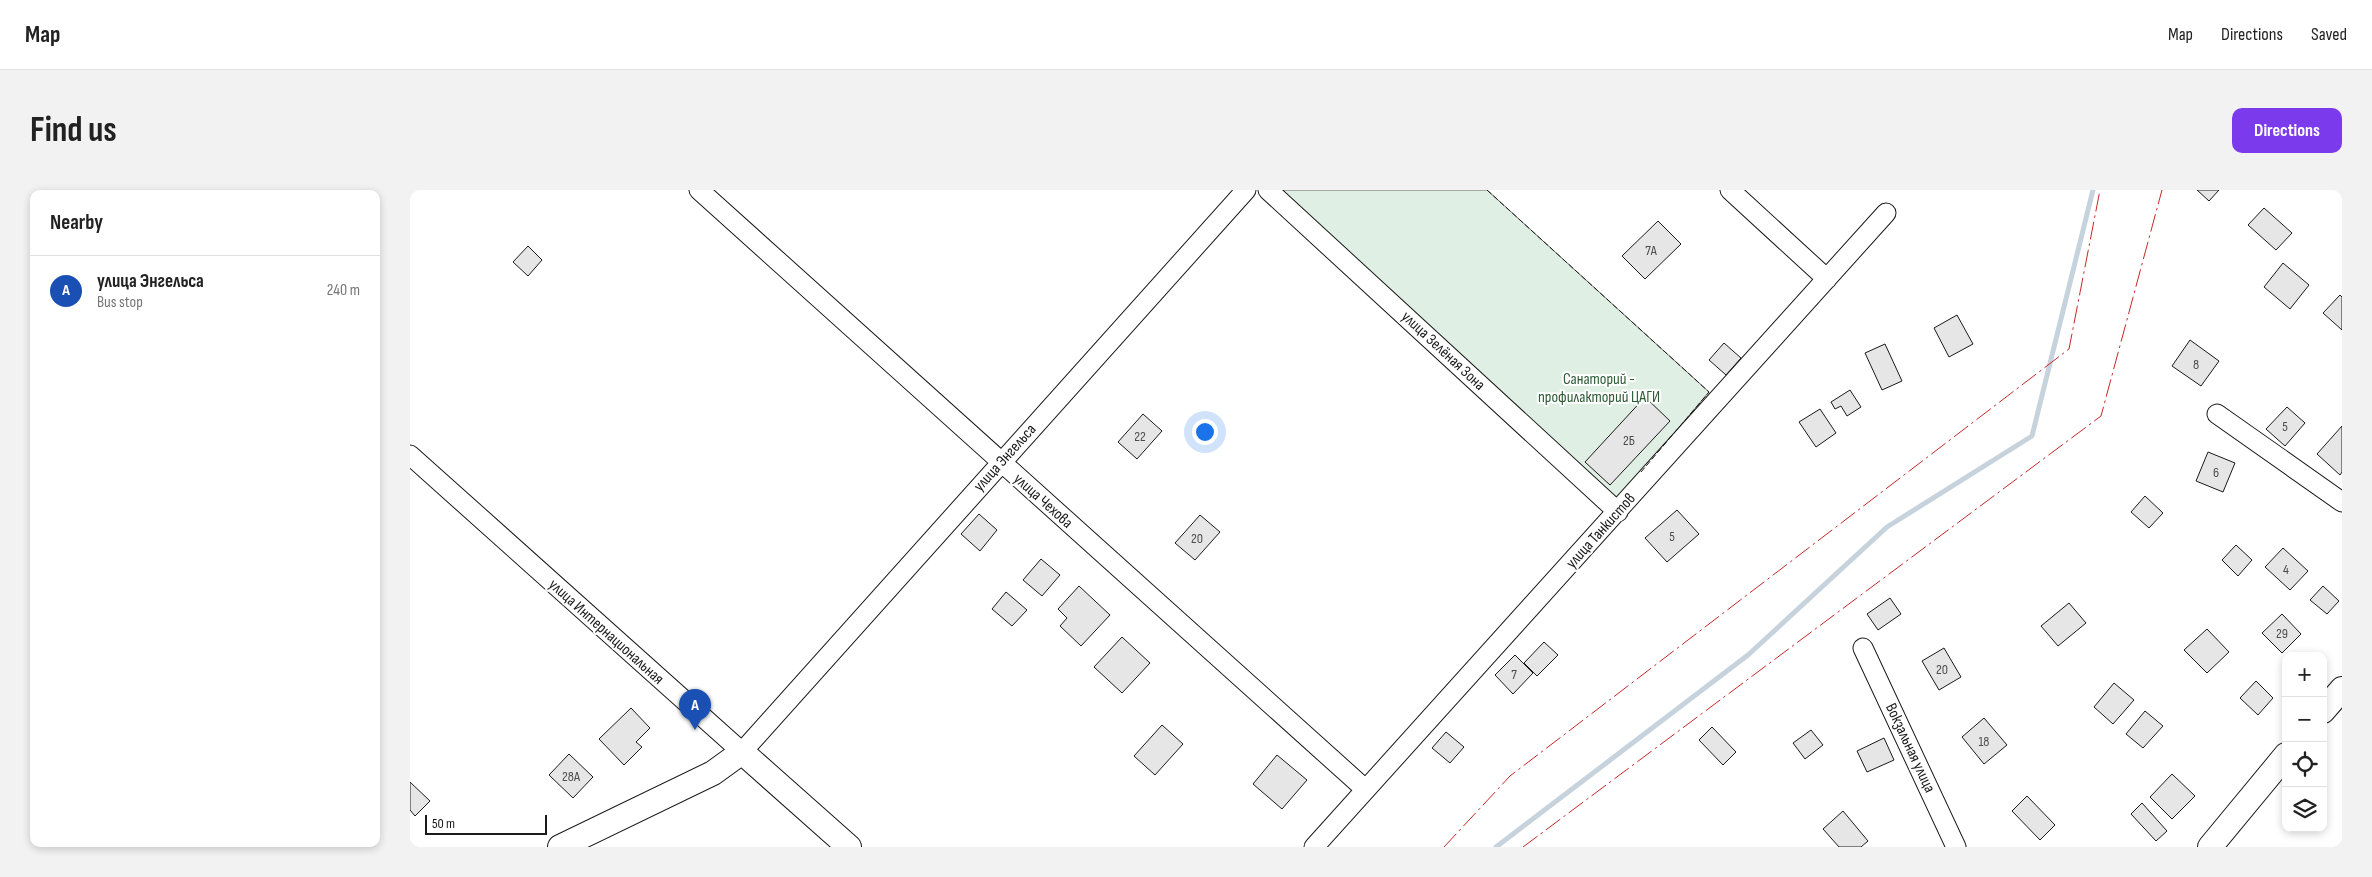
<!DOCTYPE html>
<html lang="en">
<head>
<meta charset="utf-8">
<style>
  :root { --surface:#fff; --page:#f2f2f2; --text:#222; --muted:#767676; --line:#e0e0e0; --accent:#7c3aed }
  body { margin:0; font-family:"Sofia Sans Condensed",sans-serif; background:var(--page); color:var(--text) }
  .controls { position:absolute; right:15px; bottom:15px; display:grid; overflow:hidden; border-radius:10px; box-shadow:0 2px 8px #0003 }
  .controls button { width:45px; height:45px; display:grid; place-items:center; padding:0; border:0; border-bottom:1px solid var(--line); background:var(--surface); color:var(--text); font:25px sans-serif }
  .scale { position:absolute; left:15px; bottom:12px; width:122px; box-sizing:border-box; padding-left:5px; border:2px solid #1a1a1a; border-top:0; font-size:14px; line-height:18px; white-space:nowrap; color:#1a1a1a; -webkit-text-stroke:4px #fff; paint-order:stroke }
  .you { position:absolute; left:794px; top:241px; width:18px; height:18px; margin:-12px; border:4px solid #fff; border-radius:50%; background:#1a73e8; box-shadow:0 0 0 8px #1a73e833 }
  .badge { display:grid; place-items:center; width:32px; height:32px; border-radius:50%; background:var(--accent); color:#fff; font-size:16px; font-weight:700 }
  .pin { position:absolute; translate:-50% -41px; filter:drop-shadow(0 1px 2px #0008) }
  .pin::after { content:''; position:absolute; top:26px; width:18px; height:15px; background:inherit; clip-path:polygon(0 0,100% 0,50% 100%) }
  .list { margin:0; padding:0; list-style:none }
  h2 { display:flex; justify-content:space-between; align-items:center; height:65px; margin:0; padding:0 20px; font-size:21px }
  h2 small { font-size:16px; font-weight:400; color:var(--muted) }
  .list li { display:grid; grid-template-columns:32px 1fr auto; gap:15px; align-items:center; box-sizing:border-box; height:70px; padding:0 20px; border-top:1px solid var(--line) }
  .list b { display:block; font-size:19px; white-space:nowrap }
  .list p { margin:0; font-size:16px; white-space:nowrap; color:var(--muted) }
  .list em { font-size:16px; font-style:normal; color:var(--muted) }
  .icon { flex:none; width:28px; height:28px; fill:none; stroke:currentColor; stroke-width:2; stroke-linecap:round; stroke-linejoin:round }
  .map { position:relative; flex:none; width:1932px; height:657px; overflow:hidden; border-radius:10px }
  header { display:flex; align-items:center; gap:30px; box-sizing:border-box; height:70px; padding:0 25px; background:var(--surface); border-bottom:1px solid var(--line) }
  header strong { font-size:24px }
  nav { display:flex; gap:28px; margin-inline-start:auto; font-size:18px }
  .intro { display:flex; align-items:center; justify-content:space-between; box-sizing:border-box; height:120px; padding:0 30px }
  h1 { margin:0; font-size:35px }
  .button { padding:12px 22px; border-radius:10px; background:var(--accent); color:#fff; font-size:18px; font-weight:700 }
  main { display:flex; gap:30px; padding:0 30px }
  aside { flex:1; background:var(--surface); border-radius:10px; box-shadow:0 2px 8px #0003 }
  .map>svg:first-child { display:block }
  .green { fill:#e0efe3; stroke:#6a6a6a }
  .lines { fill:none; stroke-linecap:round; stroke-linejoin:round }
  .stream { stroke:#c6d2dc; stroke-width:5 }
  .building { fill:#e6e6e6; stroke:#1a1a1a }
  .minor-casing { stroke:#1a1a1a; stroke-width:21 }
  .major-casing { stroke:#1a1a1a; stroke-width:26 }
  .minor { stroke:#fff; stroke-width:19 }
  .major { stroke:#fff; stroke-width:24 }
  .fence { stroke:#1a1a1a; stroke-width:1; stroke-dasharray:6 2.5; stroke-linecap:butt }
  .power { stroke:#c62828; stroke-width:1; stroke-dasharray:18 4 2.5 4; stroke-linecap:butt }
  .labels { text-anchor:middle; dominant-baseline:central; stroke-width:4; stroke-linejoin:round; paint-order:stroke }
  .number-label { font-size:14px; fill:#4d4d4d }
  .street-label { font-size:16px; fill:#1a1a1a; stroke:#fff }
  .park-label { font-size:16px; fill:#2b5a34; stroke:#fff }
</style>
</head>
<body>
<header>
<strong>Map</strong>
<nav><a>Map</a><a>Directions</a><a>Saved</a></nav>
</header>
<div class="intro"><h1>Find us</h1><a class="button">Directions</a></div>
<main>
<aside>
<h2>Nearby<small></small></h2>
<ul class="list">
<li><span class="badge" style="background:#1a4fb4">A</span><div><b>улица Энгельса</b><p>Bus stop</p></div><em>240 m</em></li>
</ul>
</aside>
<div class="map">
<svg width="1932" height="657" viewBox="0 0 1932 657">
  <rect width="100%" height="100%" fill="#fff"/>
  <!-- green -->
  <path class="green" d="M871,0h206l222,202 -92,109z"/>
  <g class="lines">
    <!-- stream -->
    <path class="stream" d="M1086,657l252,-192 139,-128 145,-91 61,-246"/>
  </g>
  <!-- building -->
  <path class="building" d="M1787,0h22l-10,11z
    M1854,18l28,25 -16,17 -28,-25z
    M1248,31l23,23 -36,35 -23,-23z
    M118,56l14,14 -14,16 -15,-14z
    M1873,73l26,22 -19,24 -26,-22z
    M1930,105l2,2v33l-19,-17z
    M1547,125l16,29 -24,13 -15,-29z
    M1780,150l29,21 -18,25 -29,-20z
    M1314,153l17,15 -15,17 -17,-15z
    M1475,154l17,37 -20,9 -17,-37z
    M1440,200l11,17 -14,9 -6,-10 -6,3 -4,-7z
    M1235,207l25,24 -60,64 -25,-23z
    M1877,217l18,16 -20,23 -19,-17z
    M1410,219l16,24 -20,14 -17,-25z
    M733,224l19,17 -25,28 -19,-17z
    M1932,236v46l-2,3 -23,-21z
    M1798,262l27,11 -12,29 -27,-11z
    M1735,306l18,17 -14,15 -18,-16z
    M1267,320l22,24 -32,28 -22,-24z
    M569,324l18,16 -17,21 -19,-17z
    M790,325l20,17 -25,28 -20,-17z
    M1826,355l16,15 -14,16 -16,-16z
    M1873,358l25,23 -18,19 -25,-23z
    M631,369l19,16 -18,21 -19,-16z
    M669,396l31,29 -29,31 -21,-20 7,-8 -9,-9z
    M1913,396l16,15 -12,13 -17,-14z
    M596,402l21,18 -15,16 -20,-17z
    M1480,408l11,16 -23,16 -11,-16z
    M1659,413l17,20 -28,23 -17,-20z
    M1872,424l19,20 -19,19 -20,-20z
    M1797,439l22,23 -22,21 -23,-23z
    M712,447l28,26 -28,30 -28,-26z
    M1134,452l14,13 -21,21 -13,-13z
    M1534,458l17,29 -22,13 -17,-29z
    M1105,465l18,18 -20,21 -18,-19z
    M1846,491l17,17 -15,17 -18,-17z
    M1704,493l20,17 -21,24 -19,-17z
    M221,518l19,20 -14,14 6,5 -18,18 -25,-26z
    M1735,521l18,15 -20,22 -17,-14z
    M1574,528l23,27 -23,19 -22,-27z
    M752,535l21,19 -28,31 -21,-19z
    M1302,537l24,25 -13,13 -24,-25z
    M1401,540l12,15 -18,14 -12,-16z
    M1036,542l18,15 -14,16 -18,-15z
    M1474,548l10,22 -27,12 -10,-21z
    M159,564l24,23 -20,21 -24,-23z
    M867,565l30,25 -25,29 -29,-25z
    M1762,584l23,22 -23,23 -22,-22z
    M0,592l20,19 -15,15 -5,-6z
    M1617,606l28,29 -15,15 -28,-29z
    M1732,613l25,28 -11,10 -25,-27z
    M1433,621l25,30 -7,6h-22l-16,-18z"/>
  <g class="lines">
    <!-- minor casing -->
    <g class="minor-casing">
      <path id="minor" d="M289,0l666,599
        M858,0l350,322
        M1320,0l97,89
        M1807,224l125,88
        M0,265l332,297 504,-562
        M1453,458l93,199
        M904,657l572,-634"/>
    </g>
    <!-- major casing -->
    <g class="major-casing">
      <path id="major" d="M1913,521l19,-22
        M150,657l153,-74 29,-21 107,95
        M1800,657l76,-92"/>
    </g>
    <!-- minor -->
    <use href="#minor" class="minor"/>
    <!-- major -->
    <use href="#major" class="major"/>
    <!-- fence -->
    <path class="fence" d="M1077,0l222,202 -68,80"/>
    <!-- power -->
    <path class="power" d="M1034,657l66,-71 559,-427 31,-159
      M1113,657l578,-431 61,-226"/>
  </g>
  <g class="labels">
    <!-- number labels -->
    <g class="number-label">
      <text x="1241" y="60">7А</text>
      <text x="1786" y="174">8</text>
      <text x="1875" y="236">5</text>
      <text x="730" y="246">22</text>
      <text x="1219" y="250">2Б</text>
      <text x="1806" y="282">6</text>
      <text x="1262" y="346">5</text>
      <text x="787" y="348">20</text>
      <text x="1876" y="379">4</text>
      <text x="1872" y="443">29</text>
      <text x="1532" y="479">20</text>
      <text x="1104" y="484">7</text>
      <text x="1574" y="551">18</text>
      <text x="161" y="586">28А</text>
    </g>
    <!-- street labels -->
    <g class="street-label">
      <text transform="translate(1033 161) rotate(43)">улица Зелёная Зона</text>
      <text transform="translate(595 268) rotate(-48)">улица Энгельса</text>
      <text transform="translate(633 311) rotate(42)">улица Чехова</text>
      <text transform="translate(1191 341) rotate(-48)">улица Танкистов</text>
      <text transform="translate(196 442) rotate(42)">улица Интернациональная</text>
      <text transform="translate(1500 558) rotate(65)">Вокзальная улица</text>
    </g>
    <!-- park labels -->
    <g class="park-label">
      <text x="1189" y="189">Санаторий -<tspan x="1189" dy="18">профилакторий ЦАГИ</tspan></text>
    </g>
  </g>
</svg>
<div class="controls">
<button>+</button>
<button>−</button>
<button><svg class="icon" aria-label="locate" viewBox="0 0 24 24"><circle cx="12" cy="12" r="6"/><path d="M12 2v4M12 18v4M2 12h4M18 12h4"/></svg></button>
<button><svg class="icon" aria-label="layers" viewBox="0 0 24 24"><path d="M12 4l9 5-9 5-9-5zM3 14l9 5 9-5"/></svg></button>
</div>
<div class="scale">50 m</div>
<div class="you"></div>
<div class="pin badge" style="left:285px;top:540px;background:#1a4fb4">A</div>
</div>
</main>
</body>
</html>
